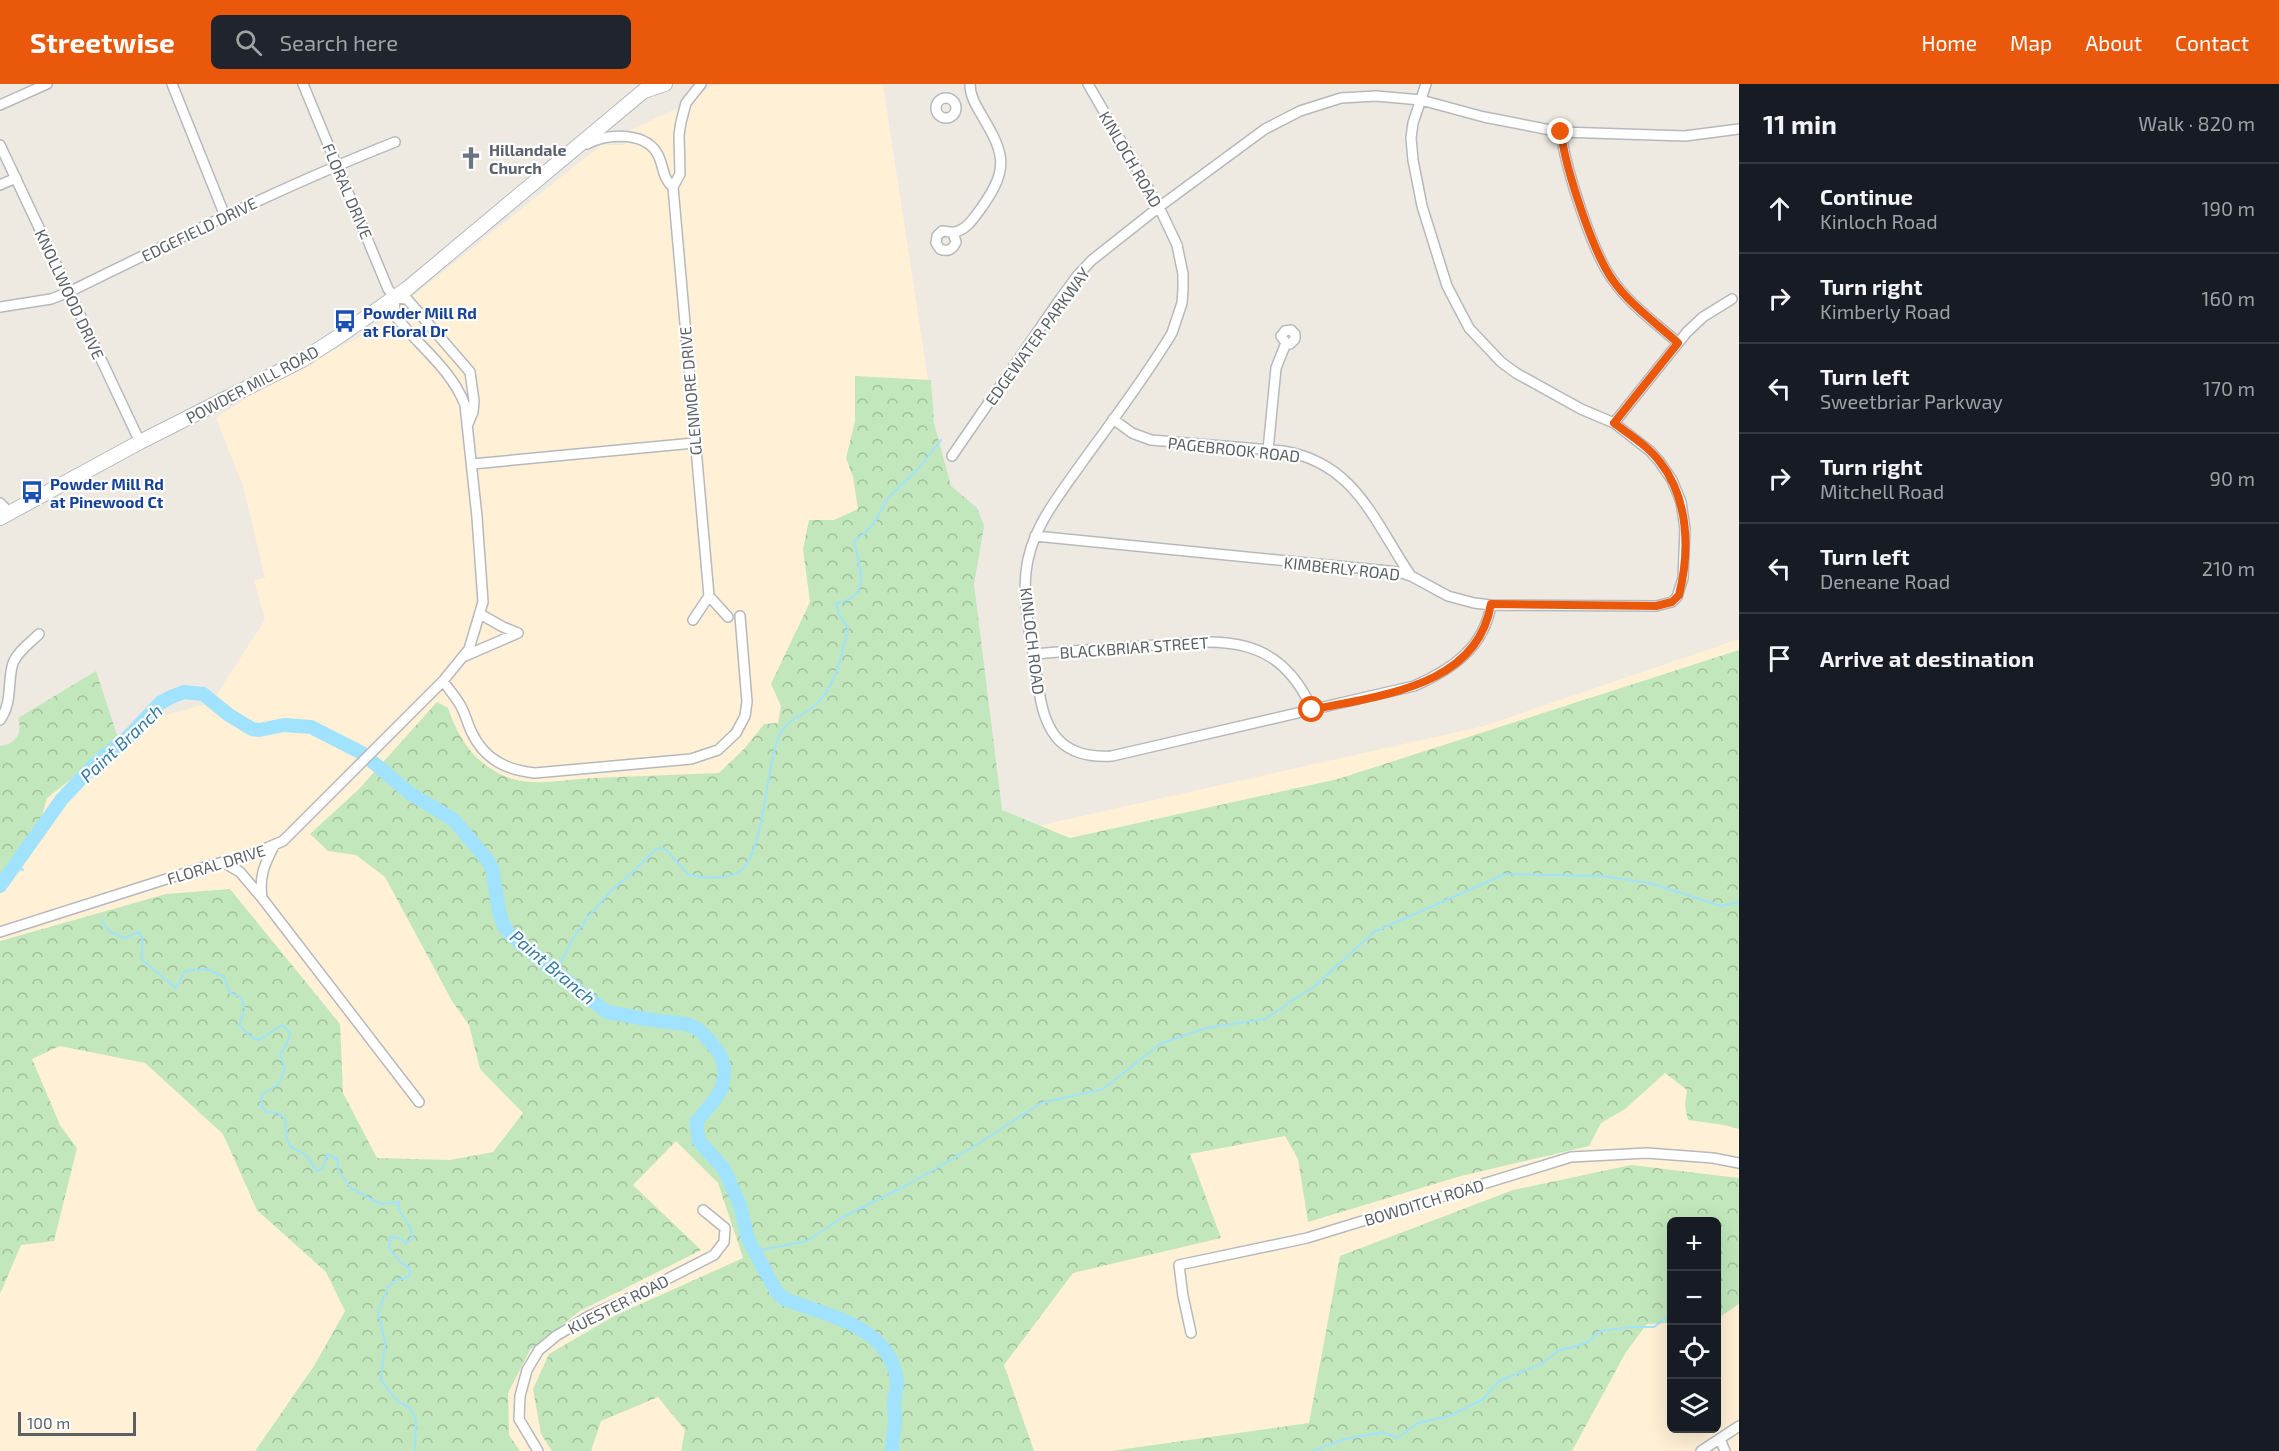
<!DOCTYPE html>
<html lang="en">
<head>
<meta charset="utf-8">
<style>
  :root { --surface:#171b24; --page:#20242c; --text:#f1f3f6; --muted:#9ea1a6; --line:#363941; --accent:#ea580c }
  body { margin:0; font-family:"Exo 2",sans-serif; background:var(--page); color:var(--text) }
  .controls { position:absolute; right:18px; bottom:18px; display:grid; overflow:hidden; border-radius:9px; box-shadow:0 6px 24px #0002 }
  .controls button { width:54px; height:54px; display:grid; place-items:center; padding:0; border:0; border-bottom:2px solid var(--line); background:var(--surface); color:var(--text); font:30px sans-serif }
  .scale { position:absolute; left:18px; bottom:15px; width:118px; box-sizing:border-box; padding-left:6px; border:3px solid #5a6064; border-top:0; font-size:16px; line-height:21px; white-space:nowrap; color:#5a6064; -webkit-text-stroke:4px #fff; paint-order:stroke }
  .stop { position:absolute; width:18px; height:18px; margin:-14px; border:4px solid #ea580c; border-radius:50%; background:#fff }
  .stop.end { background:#ea580c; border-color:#fff; box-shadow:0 2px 6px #0008 }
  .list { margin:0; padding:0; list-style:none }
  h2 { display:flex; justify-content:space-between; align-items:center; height:78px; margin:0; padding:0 24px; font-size:26px }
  h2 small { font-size:20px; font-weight:400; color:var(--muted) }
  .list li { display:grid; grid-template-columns:39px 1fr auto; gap:18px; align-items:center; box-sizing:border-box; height:90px; padding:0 24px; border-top:2px solid var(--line) }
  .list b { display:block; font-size:22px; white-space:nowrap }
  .list p { margin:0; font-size:20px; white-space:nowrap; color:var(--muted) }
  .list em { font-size:20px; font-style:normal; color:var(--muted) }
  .icon { flex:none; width:33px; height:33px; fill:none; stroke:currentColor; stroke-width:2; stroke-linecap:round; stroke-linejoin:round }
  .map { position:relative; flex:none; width:1739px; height:1367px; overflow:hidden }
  header { display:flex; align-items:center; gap:36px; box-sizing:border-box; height:84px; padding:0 30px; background:var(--accent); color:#fff }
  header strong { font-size:28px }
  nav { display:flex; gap:33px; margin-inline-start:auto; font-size:21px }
  .search { width:420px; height:54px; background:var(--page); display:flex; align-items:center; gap:15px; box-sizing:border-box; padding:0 21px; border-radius:9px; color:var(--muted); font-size:22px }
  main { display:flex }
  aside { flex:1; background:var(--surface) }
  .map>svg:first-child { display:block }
  .commercial { fill:#fff0d6; fill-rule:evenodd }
  .forest { fill:url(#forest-crowns) }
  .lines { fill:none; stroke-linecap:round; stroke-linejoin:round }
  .stream { stroke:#a1e2ff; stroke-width:2 }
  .river { stroke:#a1e2ff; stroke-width:14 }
  .street-casing { stroke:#b5b9bd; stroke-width:12 }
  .secondary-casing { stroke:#b5babf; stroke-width:16 }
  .street { stroke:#fff; stroke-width:9 }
  .secondary { stroke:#fff; stroke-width:14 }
  .route { stroke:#ea580c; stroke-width:8 }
  .labels { text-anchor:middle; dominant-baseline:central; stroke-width:4.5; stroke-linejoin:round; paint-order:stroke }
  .worship-label { font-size:16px; font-weight:bold; fill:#5b616d; stroke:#fff; text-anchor:start }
  .street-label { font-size:16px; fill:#5a6064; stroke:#fff }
  .transit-label { font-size:16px; font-weight:bold; fill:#164399; stroke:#fff; text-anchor:start }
  .water-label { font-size:18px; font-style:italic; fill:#337aa4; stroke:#fff }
</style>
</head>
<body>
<header>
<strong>Streetwise</strong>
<div class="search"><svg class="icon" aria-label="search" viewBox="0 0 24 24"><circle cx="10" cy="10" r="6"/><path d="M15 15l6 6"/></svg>Search here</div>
<nav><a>Home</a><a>Map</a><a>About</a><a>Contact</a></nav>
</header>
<main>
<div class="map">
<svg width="1739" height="1367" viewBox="0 0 1739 1367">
  <defs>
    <pattern id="forest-crowns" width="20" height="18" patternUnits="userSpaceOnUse" patternTransform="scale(1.5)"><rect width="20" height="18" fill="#c2e7bc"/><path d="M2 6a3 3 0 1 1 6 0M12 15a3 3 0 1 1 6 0" fill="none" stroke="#a1bf9c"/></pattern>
  </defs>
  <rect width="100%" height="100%" fill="#eeeae2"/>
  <!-- commercial -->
  <path class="commercial" d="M713,0h170l114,751 487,-109 255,-87v812h-1739v-562l30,-33 17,-58 100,-78 64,-17 54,-83 -11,-40 11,-2 -21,-89 -28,-71 42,-28 109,-57 234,-188h24l1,-13 52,-24 10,4 9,-15zM1672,1138h44v206h-44z"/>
  <!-- forest -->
  <path class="forest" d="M855,292l76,4 3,43 17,63 26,22 7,18 -10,58 28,226 68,28 268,-59 401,-129v479l-15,-4 -36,-5 -3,-14 2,-16 -22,-17 -40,36 -24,14 -12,23 -128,30 -153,46 -10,-63 -13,-23 -95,18 31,84 -148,35 -69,92 30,86h-353l4,-21 -27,-33 -57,24 -10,30h-39l-11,-17 -8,-45 16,-35 65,-38 129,-58 -25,-75 -42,-42 -43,44 68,65 -121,61 -50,39 -22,43 1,42 11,16h-265l59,-85 31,-55 -19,-39 -69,-62 -34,-76 -78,-71 -85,-17 -28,13 28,66 17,23 -23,93 -33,4 -21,49v-353l166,-47 64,-5 110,135 3,69 34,65 73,2 43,-8 30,-39 -43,-44 -11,-44 -17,-24 -67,-124 -29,-22 -28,-4 -18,-17 48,-44 79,-88 11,6c10,29 23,51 52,66 29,15 64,5 95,4 41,-2 83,-3 124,-5l25,-24 20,-25 14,-1 3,-17 -10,-22 39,-82 -7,-53 6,-29h25l24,-11 -5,-32 -7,-19 9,-37z
    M96,587l23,70 -72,57 -17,58 -30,33v-143c16,-2 23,-13 18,-28z
    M1631,1081l108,13v126l-22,15 -1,-97h-44l-1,101 -24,1 -21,28 -54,99h-461l198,-28 31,-167 173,-66z"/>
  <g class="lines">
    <!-- stream -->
    <path class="stream" d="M15,782l8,4
      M102,837l7,10 15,7 15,-6 4,9 -2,18 35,29 9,-17 22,-2 17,8 6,16 11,4 4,12 -6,16 12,12 8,3 23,-15 8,7 -2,9 -8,14 5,13 -6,16 -17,10 -1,12 5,6 12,1 7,6 2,21 5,8c13,4 18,11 24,23l7,-3 4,-14 10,5 2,13 12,16 29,16 19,-2 -1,7 11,16 4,13 -7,5 -7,-5 -9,-1 -1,11 12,15 8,4 1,9 -13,4 -9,7 -10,25 7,30 -4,38 16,21 13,7 6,12 -1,31
      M556,888l16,-32 16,-23 22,-25 23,-20 23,-23 8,-1 25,27c13,3 37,5 50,-3 26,-16 26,-110 42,-140 7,-12 22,-17 32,-25 24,-20 28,-50 35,-79l-9,-14 -3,-11c37,-5 23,-37 18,-63l10,-6 12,-14 11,-21 32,-31 22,-28
      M755,1167l52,-10 36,-24 64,-32 71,-41 63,-41 62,-14 57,-45 46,-16 59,-9 51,-34 58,-53 131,-58 97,2 48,7 71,23 18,-4
      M1313,1367l32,-12 38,-7 14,6 21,-15 31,-7 33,-16 17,-19 44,-18 16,-13 15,-3 14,-5 12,-11 31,-4h23l12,-9 6,-1"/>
    <!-- river -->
    <path class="river" d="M0,802l62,-87 33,-35 34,-28 31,-33 11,-6 13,-5 19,2 26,21 23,14 7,1 25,-5 27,2 51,26 49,41 43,26 34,41 4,7 7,43 5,16 11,12 64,52 28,21 51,9 28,3 12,5 10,10 12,15 4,12v10l-2,12 -9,14 -17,20 3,19 25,28 16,36 8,34 28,52 8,8c41,16 108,27 113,83 0,6 -2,12 -3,18 -1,8 2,16 1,23 -1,10 -3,18 -3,28"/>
    <!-- street casing -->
    <g class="street-casing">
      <path id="street" d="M172,0l53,132
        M1088,0l71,123 18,38 6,29v15l-1,14 -10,30c-27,45 -60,88 -91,131 -23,33 -51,66 -55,108 -4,37 8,81 13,118 6,45 25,69 73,66l302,-70c37,-16 70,-38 77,-81
        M936 24a10 10 0 1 1 20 0a10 10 0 1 1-20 0Z
        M0,21l47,-21
        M1561,48c4,35 31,119 51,147 17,25 44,44 66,64
        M587,60c21,-11 61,-13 72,13 5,12 4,22 14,30
        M0,61l140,297
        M0,101l16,-7
        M673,103l36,409 19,21
        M673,103l7,-13 -1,-39 2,-13 5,-19 15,-19
        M953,149l3,9c-3,8 -9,10 -16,7l-4,-6 1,-7 5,-5c5,0 10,2 13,1 13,-3 20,-16 27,-25 28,-40 22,-54 -1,-93 -6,-10 -11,-19 -11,-30
        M395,214l12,1 63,73 4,29 -1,11 -5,12
        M0,223l51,-8 18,-7c108,-53 215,-106 326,-150
        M1113,335l19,14 19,7 132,11c73,12 91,71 128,125
        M1614,339l73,-91 16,-15 29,-18
        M1268,366l8,-82 10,-25 -5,-7 4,-5 6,-1 4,4v5l-5,5 -4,-1
        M952,372l106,-154 19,-26 15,-16 67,-53 106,-78 35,-18 41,-13 35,-2 45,4 63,17 77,15 124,4 54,-7
        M472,380l222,-21
        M0,419l10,10
        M1035,452l364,36 12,4 37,20 26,7 17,2 165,1 16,-4 5,-5 6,-19 2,-49 -4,-27 -9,-22 -13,-19 -9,-10 -36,-28 -33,-14 -65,-36 -15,-11 -32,-34 -22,-42 -25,-80 -9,-46 -2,-22 2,-15 13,-39
        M480,530l23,13 15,6
        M693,536l16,-24
        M1035,570c36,-3 73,-6 109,-8 73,-6 133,-16 168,63
        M465,572l53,-23
        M443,597c5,7 11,14 16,22 6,9 8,20 13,30 13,27 35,37 63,40l156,-14 27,-9 18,-17 9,-17 2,-14 -7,-86
        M0,636c13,-18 7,-38 13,-57 5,-12 17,-20 26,-29
        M274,762c-10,19 -15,31 -12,52l157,204
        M223,778l17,10 22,26
        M0,848l201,-64 51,-14 31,-13 160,-160 26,-32 14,-47 -6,-85 -12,-112c-14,-37 -48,-60 -71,-91l1,-16 -7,-9 -85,-205
        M1191,1249l-8,-37 -4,-31 128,-27 264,-81 76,-4 66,5 26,5
        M1720,1355l5,12
        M538,1367l-19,-32 1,-23 7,-26 12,-20 17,-14 33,-20 49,-22 76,-39 10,-13 1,-14 -22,-18
        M1701,1367l38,-25"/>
    </g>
    <!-- secondary casing -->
    <g class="secondary-casing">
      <path id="secondary" d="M644,7l21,-7
        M0,434l140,-76 162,-82 39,-25 67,-47 244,-204"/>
    </g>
    <!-- street -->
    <use href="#street" class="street"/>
    <!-- secondary -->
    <use href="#secondary" class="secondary"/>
  </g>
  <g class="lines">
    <!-- route -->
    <path class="route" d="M1312,626c66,-15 165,-22 179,-106l165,2 16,-4 7,-7c11,-44 10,-96 -19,-133 -12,-16 -30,-27 -46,-39l64,-80c-22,-20 -49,-39 -66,-64 -20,-29 -47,-112 -51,-147"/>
  </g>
  <!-- icons -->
  <defs>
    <g id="church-bare" transform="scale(1.8)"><path d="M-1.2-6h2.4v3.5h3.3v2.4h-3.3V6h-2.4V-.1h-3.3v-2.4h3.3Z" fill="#6b7280" stroke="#fff" stroke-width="2.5" paint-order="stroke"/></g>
    <g id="bus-bare" transform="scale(1.8)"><path d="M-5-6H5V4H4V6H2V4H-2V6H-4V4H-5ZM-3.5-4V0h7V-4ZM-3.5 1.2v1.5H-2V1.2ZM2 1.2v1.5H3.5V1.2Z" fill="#1a4fb4" stroke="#fff" stroke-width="2.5" paint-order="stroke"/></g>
  </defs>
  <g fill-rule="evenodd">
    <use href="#church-bare" x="471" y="74"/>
    <use href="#bus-bare" x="345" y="237"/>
    <use href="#bus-bare" x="32" y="408"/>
  </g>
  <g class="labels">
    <!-- worship labels -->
    <g class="worship-label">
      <text x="489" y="65">Hillandale<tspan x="489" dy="18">Church</tspan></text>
    </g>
    <!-- street labels -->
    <g class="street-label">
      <text transform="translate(1131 75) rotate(60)">KINLOCH ROAD</text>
      <text transform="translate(348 107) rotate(67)">FLORAL DRIVE</text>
      <text transform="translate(199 145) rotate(-26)">EDGEFIELD DRIVE</text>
      <text transform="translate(70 210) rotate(65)">KNOLLWOOD DRIVE</text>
      <text transform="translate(1037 252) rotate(-54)">EDGEWATER PARKWAY</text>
      <text transform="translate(252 300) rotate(-28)">POWDER MILL ROAD</text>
      <text transform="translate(690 307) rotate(-95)">GLENMORE DRIVE</text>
      <text transform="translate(1234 365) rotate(6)">PAGEBROOK ROAD</text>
      <text transform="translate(1342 484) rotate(6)">KIMBERLY ROAD</text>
      <text transform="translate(1033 557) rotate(83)">KINLOCH ROAD</text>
      <text transform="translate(1134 563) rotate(-4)">BLACKBRIAR STREET</text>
      <text transform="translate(216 780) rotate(-17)">FLORAL DRIVE</text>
      <text transform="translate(1424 1118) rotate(-17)">BOWDITCH ROAD</text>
      <text transform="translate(618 1220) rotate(-27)">KUESTER ROAD</text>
    </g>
    <!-- transit labels -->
    <g class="transit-label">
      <text x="363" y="228">Powder Mill Rd<tspan x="363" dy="18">at Floral Dr</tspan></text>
      <text x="50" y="399">Powder Mill Rd<tspan x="50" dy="18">at Pinewood Ct</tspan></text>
    </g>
    <!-- water labels -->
    <g class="water-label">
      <text transform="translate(121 659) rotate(-43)">Paint Branch</text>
      <text transform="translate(553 883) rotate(40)">Paint Branch</text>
    </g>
  </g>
</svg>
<div class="controls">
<button>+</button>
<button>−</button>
<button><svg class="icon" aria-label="locate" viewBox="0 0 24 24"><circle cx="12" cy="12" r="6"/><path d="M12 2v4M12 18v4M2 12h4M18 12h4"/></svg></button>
<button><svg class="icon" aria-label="layers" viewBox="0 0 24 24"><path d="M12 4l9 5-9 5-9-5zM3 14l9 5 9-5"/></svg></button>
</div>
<div class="scale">100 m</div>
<div class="stop" style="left:1312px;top:626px"></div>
<div class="stop end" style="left:1561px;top:48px"></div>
</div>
<aside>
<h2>11 min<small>Walk · 820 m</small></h2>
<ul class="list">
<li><svg class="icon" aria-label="ahead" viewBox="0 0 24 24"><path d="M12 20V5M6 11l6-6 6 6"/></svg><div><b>Continue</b><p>Kinloch Road</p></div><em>190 m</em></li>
<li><svg class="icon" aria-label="right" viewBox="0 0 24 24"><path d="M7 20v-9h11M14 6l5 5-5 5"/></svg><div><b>Turn right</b><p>Kimberly Road</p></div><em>160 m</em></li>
<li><svg class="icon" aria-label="left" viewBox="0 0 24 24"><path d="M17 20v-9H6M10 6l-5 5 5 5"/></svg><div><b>Turn left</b><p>Sweetbriar Parkway</p></div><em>170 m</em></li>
<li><svg class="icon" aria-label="right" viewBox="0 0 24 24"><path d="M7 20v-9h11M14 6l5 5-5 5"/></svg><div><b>Turn right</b><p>Mitchell Road</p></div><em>90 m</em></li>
<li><svg class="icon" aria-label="left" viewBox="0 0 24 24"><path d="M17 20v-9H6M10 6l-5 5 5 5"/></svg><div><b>Turn left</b><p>Deneane Road</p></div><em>210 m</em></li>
<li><svg class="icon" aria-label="arrive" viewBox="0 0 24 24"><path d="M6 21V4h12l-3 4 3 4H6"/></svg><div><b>Arrive at destination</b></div></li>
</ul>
</aside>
</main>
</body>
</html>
